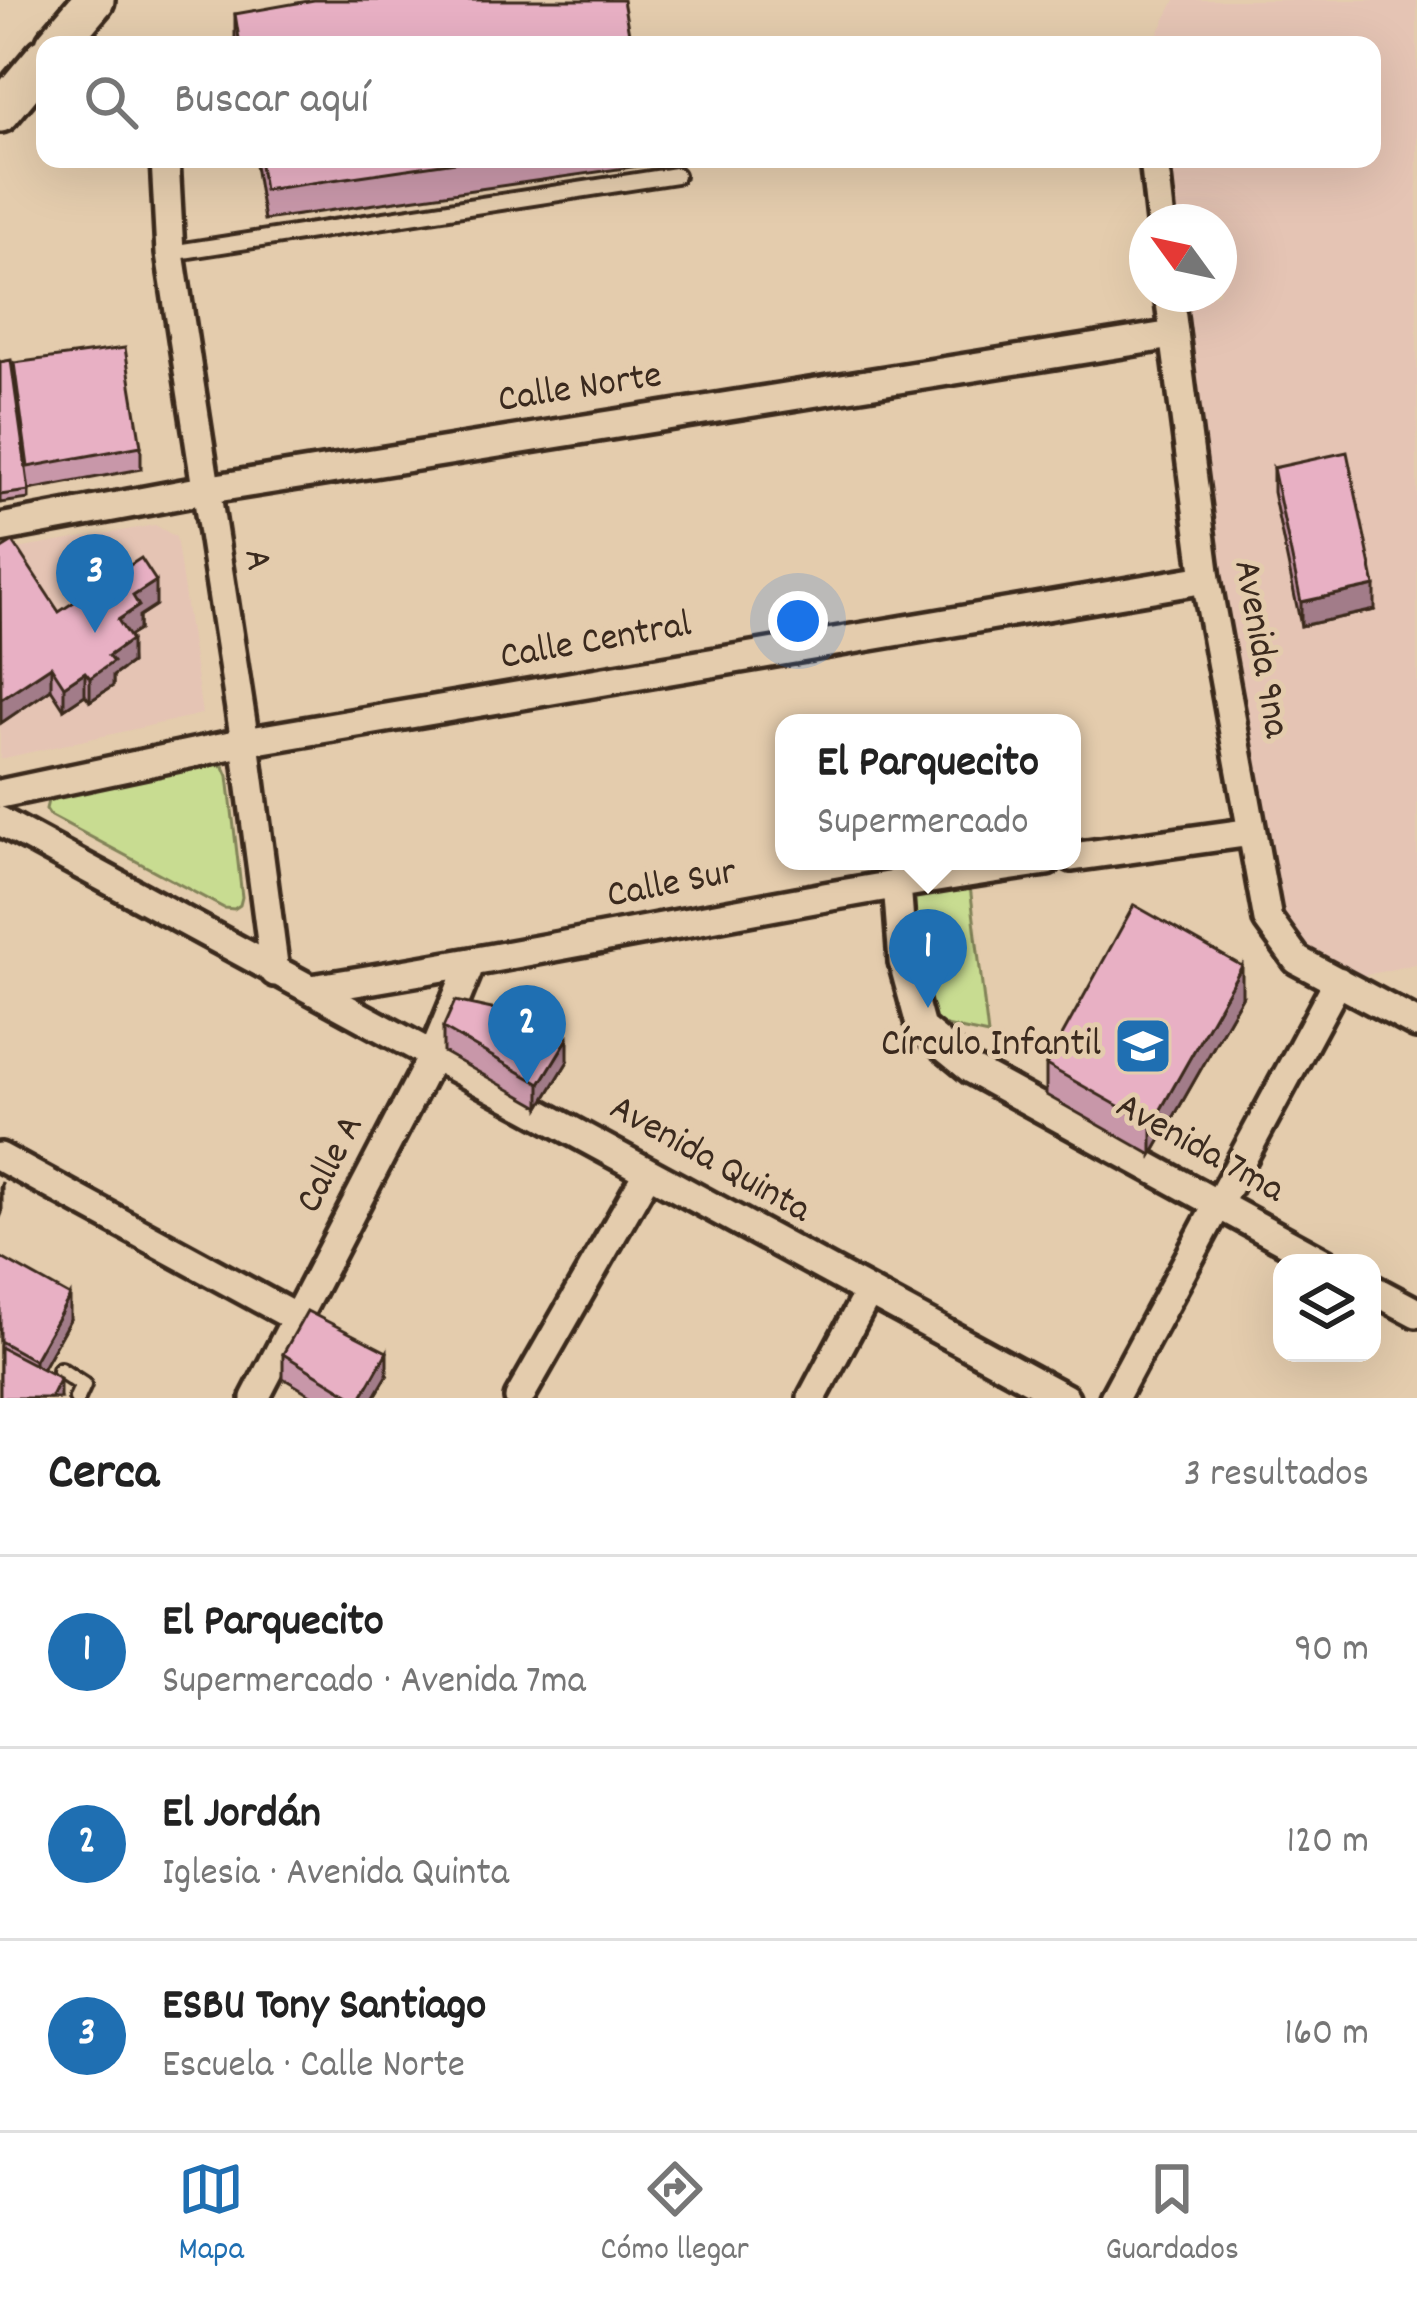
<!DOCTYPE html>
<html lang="es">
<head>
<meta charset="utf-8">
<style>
  :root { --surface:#fff; --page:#f6f6f6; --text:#222; --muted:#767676; --line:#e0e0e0; --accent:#1f6fb2 }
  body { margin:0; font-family:Dekko,sans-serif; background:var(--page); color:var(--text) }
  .controls { position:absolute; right:36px; bottom:36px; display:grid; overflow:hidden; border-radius:24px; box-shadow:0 12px 48px #0002 }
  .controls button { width:108px; height:108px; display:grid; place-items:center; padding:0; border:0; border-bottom:3px solid var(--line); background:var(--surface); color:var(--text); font:60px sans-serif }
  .compass { position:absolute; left:1129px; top:204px; width:108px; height:108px; border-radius:50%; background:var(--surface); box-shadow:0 12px 48px #0002; rotate:303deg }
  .you { position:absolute; left:798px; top:621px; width:42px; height:42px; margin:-30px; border:9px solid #fff; border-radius:50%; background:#1a73e8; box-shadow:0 0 0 18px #1a73e833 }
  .badge { display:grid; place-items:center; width:78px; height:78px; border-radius:50%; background:var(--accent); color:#fff; font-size:39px; font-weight:700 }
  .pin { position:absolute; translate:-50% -99px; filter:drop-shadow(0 3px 6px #0008) }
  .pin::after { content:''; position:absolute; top:63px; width:42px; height:36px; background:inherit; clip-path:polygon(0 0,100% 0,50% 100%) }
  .popup { position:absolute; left:775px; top:714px; width:306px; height:156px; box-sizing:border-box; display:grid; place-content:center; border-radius:24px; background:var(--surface); filter:drop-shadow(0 3px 9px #0005); font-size:39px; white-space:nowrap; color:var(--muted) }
  .popup b { font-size:45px; color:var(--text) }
  .popup::after { content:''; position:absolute; left:50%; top:100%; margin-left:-24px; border:24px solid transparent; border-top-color:var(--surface) }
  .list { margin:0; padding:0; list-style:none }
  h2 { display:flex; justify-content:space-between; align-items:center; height:156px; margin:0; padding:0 48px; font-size:51px }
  h2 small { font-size:39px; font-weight:400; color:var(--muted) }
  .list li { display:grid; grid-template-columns:78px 1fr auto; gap:36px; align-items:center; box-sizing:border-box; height:192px; padding:0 48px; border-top:3px solid var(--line) }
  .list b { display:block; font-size:45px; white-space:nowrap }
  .list p { margin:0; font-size:39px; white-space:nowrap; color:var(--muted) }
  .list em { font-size:39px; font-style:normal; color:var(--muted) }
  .icon { flex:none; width:66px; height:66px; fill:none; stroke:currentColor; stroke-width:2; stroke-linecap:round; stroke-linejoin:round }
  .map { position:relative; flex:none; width:1417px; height:1398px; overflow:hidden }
  .search { position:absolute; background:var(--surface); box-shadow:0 12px 48px #0002; left:36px; right:36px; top:36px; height:132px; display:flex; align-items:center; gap:30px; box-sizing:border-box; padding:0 42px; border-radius:24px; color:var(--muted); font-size:45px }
  .sheet { height:732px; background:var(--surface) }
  nav { display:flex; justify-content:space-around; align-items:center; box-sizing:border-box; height:168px; border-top:3px solid var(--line); background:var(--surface); font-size:33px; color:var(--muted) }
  nav a { display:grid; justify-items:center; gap:6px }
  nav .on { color:var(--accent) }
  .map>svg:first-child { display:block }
  .built { fill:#e5c4b4 }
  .green { fill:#c8dc91; stroke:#828358; stroke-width:3 }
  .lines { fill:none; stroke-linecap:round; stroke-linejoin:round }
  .lane-casing { stroke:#3b2a1e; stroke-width:22 }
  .street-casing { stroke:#3b2a1e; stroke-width:36 }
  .secondary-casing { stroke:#3b2a1e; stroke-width:48 }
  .lane { stroke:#e4ccad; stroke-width:14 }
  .street { stroke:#e4ccad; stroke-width:27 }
  .secondary { stroke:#e4ccad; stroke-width:39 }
  .wall { fill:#c897a9; stroke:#3b2a1e; stroke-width:3 }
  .shaded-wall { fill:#a27b89; stroke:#3b2a1e; stroke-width:3 }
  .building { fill:#e8b0c4; stroke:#3b2a1e; stroke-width:3 }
  .labels { text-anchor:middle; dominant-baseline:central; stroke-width:10; stroke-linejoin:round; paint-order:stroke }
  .street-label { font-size:39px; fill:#3b2a1e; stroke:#e4ccad }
  .poi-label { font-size:39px; fill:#3b2a1e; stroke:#e4ccad; text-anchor:end }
</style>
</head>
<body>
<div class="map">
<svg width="1417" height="1398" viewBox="0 0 1417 1398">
  <rect width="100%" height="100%" fill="#e4ccad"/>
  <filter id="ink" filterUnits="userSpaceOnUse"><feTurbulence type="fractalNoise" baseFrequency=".00833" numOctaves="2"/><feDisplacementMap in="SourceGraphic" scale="24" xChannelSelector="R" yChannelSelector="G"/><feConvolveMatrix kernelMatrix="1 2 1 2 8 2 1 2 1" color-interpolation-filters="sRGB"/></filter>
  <g filter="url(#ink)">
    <!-- built -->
    <path class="built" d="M1175,0h242v964l-79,17 -70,-61 -99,-626h50v-72h-58l-7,-63h218v-114h-220z
      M155,525l21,12 26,177 -202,45v-207z"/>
    <!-- green -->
    <path class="green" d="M206,760l18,7 4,9 14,121 -2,8 -6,4 -10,-1 -174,-93 -4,-6 3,-12z
      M970,886l18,149 -65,-14 -21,-130z"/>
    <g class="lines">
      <!-- lane casing -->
      <g class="lane-casing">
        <path id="lane" d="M170,253l506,-78
          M60,1370l23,15 -6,13"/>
      </g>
      <!-- street casing -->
      <g class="street-casing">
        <path id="street" d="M165,159l5,94 75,489 30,230
          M1154,159l7,63
          M1169,294l37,285 62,341 29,40 120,64
          M0,528l204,-38 969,-155
          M0,794l245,-52 961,-163
          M0,821l1065,577
          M1072,857l180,-25
          M897,883l6,79 18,66 51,42 353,193
          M311,989c246,-38 489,-93 736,-128
          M0,1157l296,161
          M1372,1289l45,24
          M255,1398l178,-343 37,-90
          M519,1398l129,-226
          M812,1398l56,-105
          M1114,1398l224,-417"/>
      </g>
      <!-- secondary casing -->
      <g class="secondary-casing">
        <path id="secondary" d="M56,45l38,-45
          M0,112l45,-54"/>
      </g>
      <!-- lane -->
      <use href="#lane" class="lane"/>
      <!-- street -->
      <use href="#street" class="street"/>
      <!-- secondary -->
      <use href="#secondary" class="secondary"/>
    </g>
    <!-- wall -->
    <path class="wall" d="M235,14l396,31h-396z
      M254,159h392v6l-382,55z
      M0,362l14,17v-16l127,83v23l-112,21v9l-29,4z
      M1273,468l102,142 -74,16 -28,-134z
      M0,550l59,62 97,-7 -17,11v14l-10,6 2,27 -18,13v10l-23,15 -5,-6 -21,14 -13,-20 -50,34z
      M1242,997l-90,158 -106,-60v-30z
      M443,1028l125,33 -28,46 -97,-55z
      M0,1257l70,62 -28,50 18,29h-60z
      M283,1354l104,22 -13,22h-58l-33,-20z"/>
    <!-- shaded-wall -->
    <path class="shaded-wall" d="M156,581v24l-17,11v14l-21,13v-23l15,-24z
      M1375,586v24l-74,16v-24z
      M131,640v23l-18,13v10l-23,15v-23l18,-22z
      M51,666v23l-50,34v-24z
      M85,672v23l-21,14v-23z
      M1242,966v31l-90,158v-30z
      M568,1038v23l-28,46v-23z
      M2,1182v31l-2,5v-31z
      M70,1296v23l-36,65v-24z
      M387,1352v24l-13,22h-13z
      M60,1378v20h-10z"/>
    <!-- building -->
    <path class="building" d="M314,0h309l8,45h-391l-5,-31z
      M259,159h217l-212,31z
      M125,348l16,98 -113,21 -14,-104z
      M11,360l18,131 -29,4v-133z
      M1347,452l28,134 -74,16 -28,-134z
      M13,542l46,70 82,-54 15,23 -23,15 6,10 -21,14 13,20 -23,16 5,6 -23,16 -5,-6 -21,14 -13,-20 -50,33 -1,-149z
      M1134,905l108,61 -90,159 -106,-60z
      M455,1001l92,20 21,17 -28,46 -97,-56z
      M0,1257l70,39 -36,64 -34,-19z
      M307,1311l80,41 -26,46h-6l-72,-44z
      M0,1347l60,31 -10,20h-50z"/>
  </g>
  <!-- icons -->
  <defs>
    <g id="school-square" transform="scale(3)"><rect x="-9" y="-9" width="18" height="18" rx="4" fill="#1f6fb2" stroke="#e4ccad"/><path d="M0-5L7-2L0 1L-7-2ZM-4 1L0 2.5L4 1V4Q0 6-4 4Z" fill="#fff"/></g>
  </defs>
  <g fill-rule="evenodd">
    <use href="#school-square" x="1143" y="1046"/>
  </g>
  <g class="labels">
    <!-- street labels -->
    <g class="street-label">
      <text transform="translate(580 390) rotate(-9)">Calle Norte</text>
      <text transform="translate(255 560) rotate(81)">A</text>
      <text transform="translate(596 643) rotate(-10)">Calle Central</text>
      <text transform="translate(1259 649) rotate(80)">Avenida 9na</text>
      <text transform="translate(672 886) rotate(-11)">Calle Sur</text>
      <text transform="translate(1199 1150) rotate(29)">Avenida 7ma</text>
      <text transform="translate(709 1161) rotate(29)">Avenida Quinta</text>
      <text transform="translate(332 1165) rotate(-63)">Calle A</text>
    </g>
    <!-- poi labels -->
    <g class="poi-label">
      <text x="1101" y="1046">Círculo Infantil</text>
    </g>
  </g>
</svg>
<div class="controls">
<button><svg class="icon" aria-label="layers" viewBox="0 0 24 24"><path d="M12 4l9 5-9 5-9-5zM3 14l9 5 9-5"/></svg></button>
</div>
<svg class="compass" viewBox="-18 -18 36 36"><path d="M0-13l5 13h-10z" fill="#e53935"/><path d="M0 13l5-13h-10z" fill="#767676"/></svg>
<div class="you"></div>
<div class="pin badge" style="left:928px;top:1008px">1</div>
<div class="popup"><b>El Parquecito</b>Supermercado</div>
<div class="pin badge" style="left:527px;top:1084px">2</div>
<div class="pin badge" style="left:95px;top:633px">3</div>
<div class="search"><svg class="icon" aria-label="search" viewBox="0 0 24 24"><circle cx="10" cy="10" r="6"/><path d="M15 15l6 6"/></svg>Buscar aquí</div>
</div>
<section class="sheet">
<h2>Cerca<small>3 resultados</small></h2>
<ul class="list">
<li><span class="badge">1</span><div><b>El Parquecito</b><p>Supermercado · Avenida 7ma</p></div><em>90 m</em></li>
<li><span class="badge">2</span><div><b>El Jordán</b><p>Iglesia · Avenida Quinta</p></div><em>120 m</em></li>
<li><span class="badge">3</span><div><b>ESBU Tony Santiago</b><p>Escuela · Calle Norte</p></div><em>160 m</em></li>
</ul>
</section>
<nav>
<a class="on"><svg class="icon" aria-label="map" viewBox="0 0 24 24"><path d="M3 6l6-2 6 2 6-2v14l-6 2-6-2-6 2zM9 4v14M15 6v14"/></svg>Mapa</a>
<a><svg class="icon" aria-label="directions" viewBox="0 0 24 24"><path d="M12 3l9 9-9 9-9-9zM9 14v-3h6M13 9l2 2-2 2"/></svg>Cómo llegar</a>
<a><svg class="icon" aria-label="saved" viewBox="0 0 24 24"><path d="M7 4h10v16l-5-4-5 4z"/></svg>Guardados</a>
</nav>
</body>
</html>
